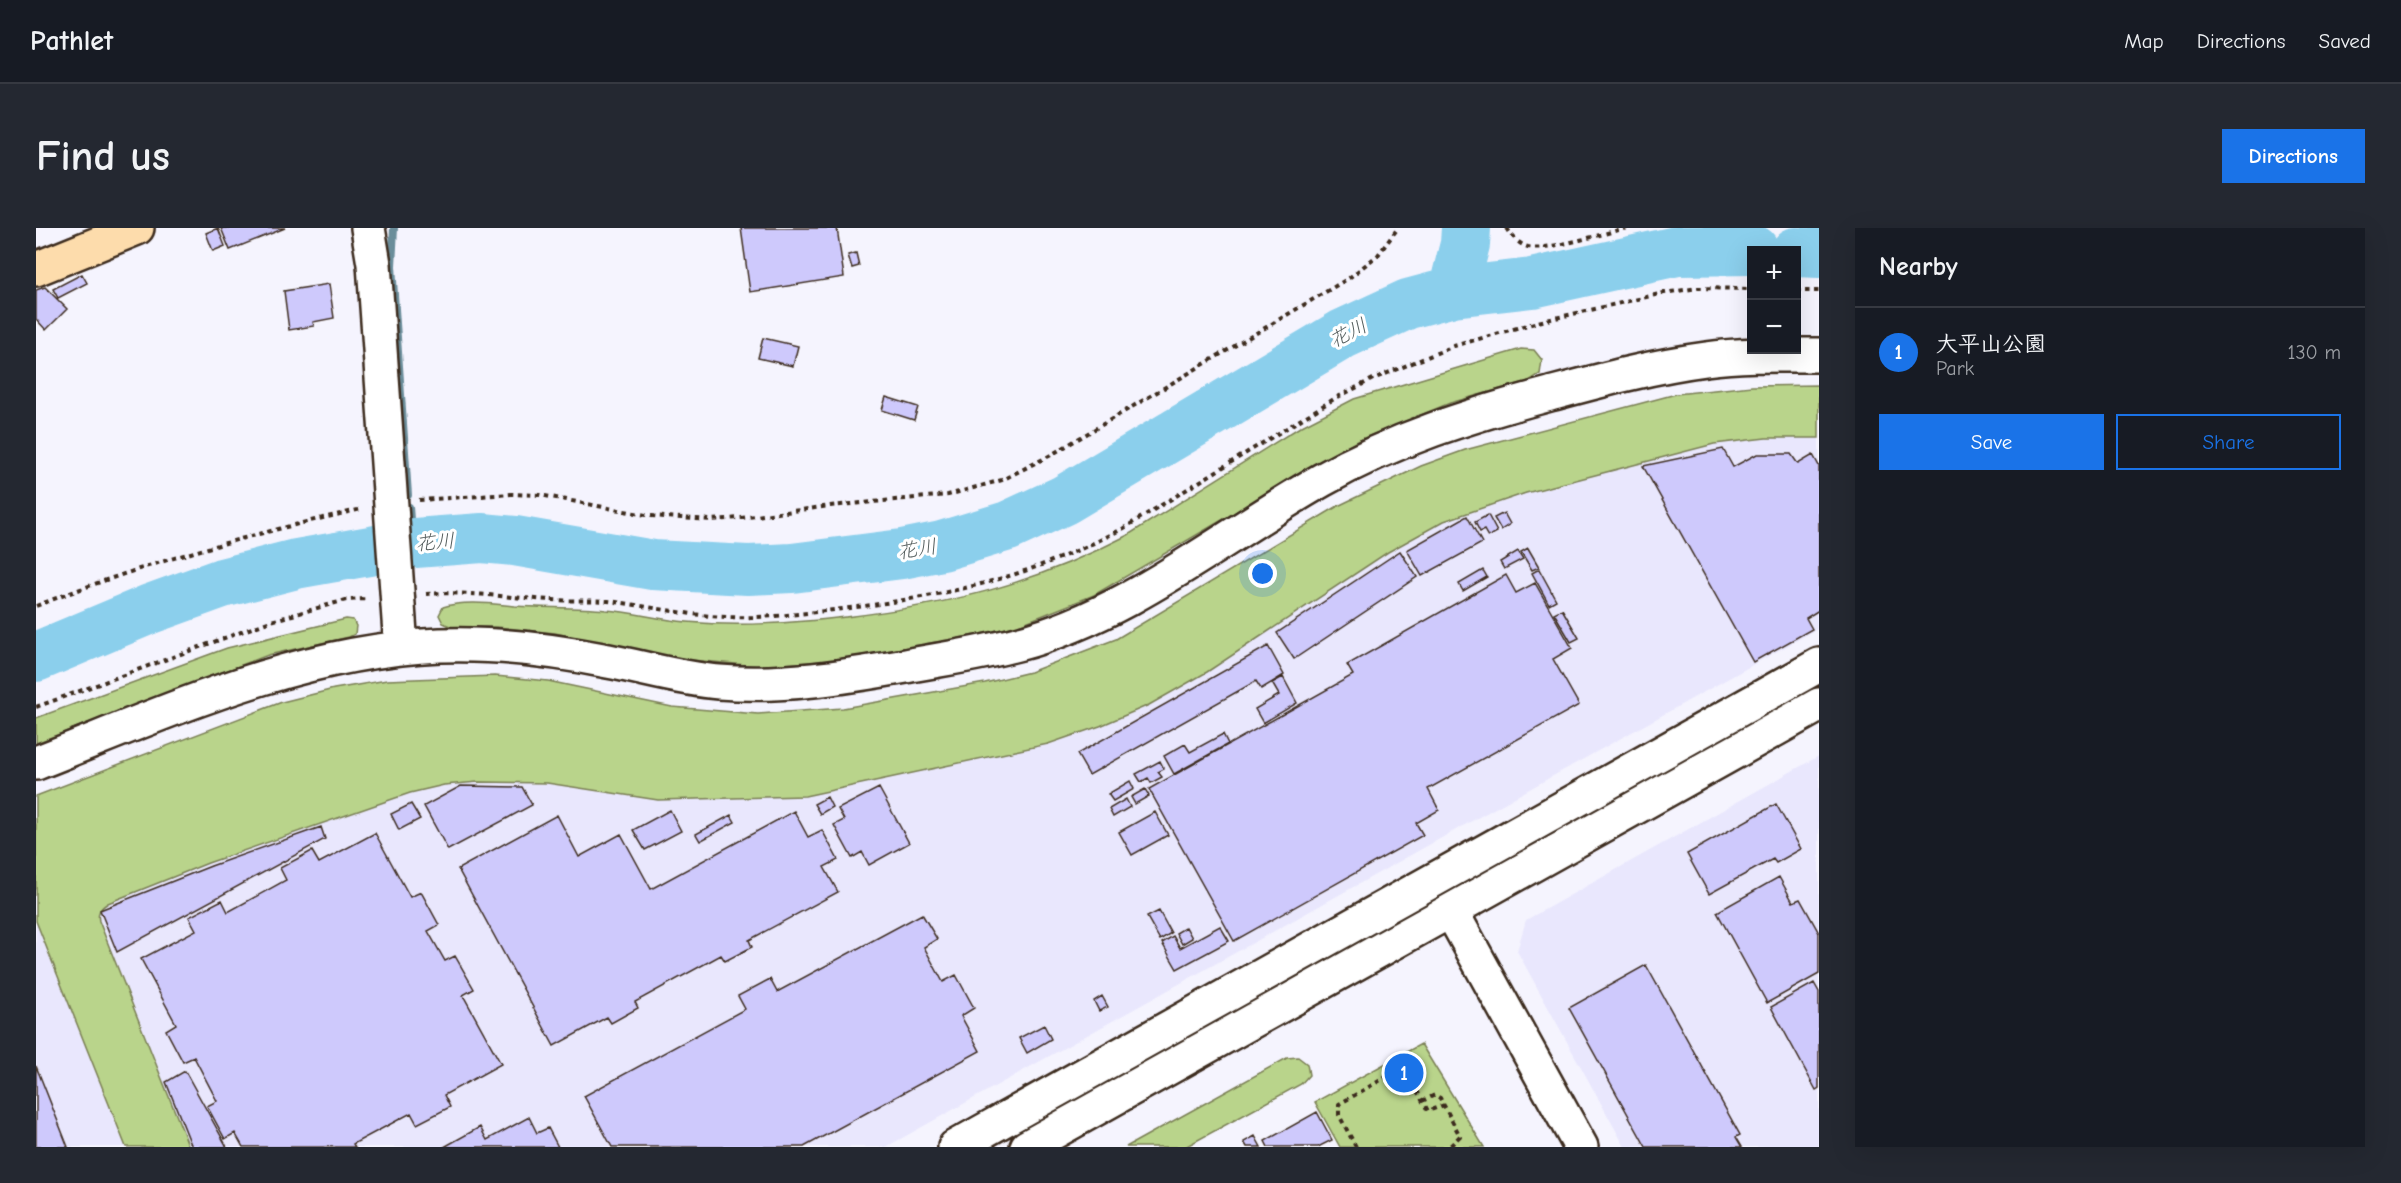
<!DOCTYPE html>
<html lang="en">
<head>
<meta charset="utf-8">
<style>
  :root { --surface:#171b24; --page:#242831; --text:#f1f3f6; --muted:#9ea1a6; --line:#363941; --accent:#1a73e8 }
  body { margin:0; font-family:"Comic Neue","Klee One",sans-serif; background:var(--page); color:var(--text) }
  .controls { position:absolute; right:18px; top:18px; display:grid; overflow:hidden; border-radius:0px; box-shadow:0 6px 24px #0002 }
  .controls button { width:54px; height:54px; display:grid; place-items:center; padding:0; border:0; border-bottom:2px solid var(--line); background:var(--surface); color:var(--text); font:30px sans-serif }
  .you { position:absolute; left:1227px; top:346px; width:21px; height:21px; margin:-15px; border:4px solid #fff; border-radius:50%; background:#1a73e8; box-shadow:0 0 0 9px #1a73e833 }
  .badge { display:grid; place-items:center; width:39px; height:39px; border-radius:50%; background:var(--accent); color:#fff; font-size:20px; font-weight:700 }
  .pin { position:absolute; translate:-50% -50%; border:3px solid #fff; box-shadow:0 2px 6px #0006 }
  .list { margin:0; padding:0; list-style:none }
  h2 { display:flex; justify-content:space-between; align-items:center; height:78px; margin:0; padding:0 24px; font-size:26px }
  h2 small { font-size:20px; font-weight:400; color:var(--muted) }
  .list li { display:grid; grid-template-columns:39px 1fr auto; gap:18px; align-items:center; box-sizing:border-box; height:90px; padding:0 24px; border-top:2px solid var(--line) }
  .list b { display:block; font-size:22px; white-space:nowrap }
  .list p { margin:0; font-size:20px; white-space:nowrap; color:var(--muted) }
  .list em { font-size:20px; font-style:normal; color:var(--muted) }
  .actions { display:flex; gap:12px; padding:18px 24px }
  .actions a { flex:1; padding:14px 0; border:2px solid var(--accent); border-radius:0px; text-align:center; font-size:21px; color:var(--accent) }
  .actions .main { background:var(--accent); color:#fff }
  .map { position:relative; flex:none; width:1783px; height:919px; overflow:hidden; border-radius:0px }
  header { display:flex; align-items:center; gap:36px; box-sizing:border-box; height:84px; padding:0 30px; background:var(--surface); border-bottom:2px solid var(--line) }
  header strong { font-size:28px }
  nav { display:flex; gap:33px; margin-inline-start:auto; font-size:21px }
  .intro { display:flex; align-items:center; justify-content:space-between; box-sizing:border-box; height:144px; padding:0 36px }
  h1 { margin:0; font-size:42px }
  .button { padding:15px 27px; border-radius:0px; background:var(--accent); color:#fff; font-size:21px; font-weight:700 }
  main { display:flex; gap:36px; padding:0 36px }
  aside { flex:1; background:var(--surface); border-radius:0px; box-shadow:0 6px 24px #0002 }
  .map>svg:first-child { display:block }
  .built { fill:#e9e7fd }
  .green { fill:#b9d48b; stroke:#7a7f54; stroke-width:1.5 }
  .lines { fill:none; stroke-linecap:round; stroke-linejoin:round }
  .stream { stroke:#6b8d9a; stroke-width:8 }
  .river { stroke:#8bcfec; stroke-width:50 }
  .building { fill:#cec9fc; stroke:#3b2a1e; stroke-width:1.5 }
  .minor-casing { stroke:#3b2a1e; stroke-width:38 }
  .major-casing { stroke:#3b2a1e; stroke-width:38 }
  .path { stroke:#3b2a1e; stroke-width:4; stroke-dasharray:4.5 4.5; stroke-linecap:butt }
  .minor { stroke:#fff; stroke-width:33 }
  .major { stroke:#fddcac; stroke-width:33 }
  .labels { text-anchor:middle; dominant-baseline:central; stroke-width:6; stroke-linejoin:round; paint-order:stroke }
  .water-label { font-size:20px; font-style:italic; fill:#535c5c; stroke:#fff }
</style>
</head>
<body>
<header>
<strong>Pathlet</strong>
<nav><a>Map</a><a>Directions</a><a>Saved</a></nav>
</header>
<div class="intro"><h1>Find us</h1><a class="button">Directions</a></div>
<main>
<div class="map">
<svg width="1783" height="919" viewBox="0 0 1783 919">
  <rect width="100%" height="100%" fill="#f5f4fe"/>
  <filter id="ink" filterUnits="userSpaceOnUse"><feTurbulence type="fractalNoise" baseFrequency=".0167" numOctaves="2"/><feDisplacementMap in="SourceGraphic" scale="12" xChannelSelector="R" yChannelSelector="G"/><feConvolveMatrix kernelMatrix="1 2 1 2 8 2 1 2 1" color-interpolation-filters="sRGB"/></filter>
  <g filter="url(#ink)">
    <!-- built -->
    <path class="built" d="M1730,210h53v190l-933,519h-850v-226l4,9 168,-67 202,-70 34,-8 34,-3 69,1 111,17 147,-4 295,-70 49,-21 58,-33 181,-120 56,-31 82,-28 188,-49z
      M1783,528v391h-194l-108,-196 9,-31z"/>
    <!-- green -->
    <path class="green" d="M1485,121l13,1 8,10 -2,14 -11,7 -79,22 -93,38 -263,154 -78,31 -41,9 -139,25 -78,6 -78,-7 -125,-26 -58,-6h-45l-9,-4 -4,-8 4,-8c21,-7 50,-3 72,-1 30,2 61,1 91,4 27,2 54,10 81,12 54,5 105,1 159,-5 106,-13 186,-32 282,-82l172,-108 54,-28z
      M1783,157v53h-53l-52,6 -188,49 -82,28 -56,31 -181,120 -58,33 -49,21 -52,18 -243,52 -147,4 -111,-17 -69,-1 -34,3 -34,8 -202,70 -100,40c-8,5 -11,9 -9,18l90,226h-63l-90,-226v-125l246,-94 52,-13 53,-9 108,-4 53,5 124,26 86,7 85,-6 142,-25 45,-11 86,-33 222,-133 83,-40 44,-16 211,-56 76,-8z
      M310,391l7,1 3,6 -1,8 -6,3 -81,18 -232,88v-25l191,-70z
      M1385,816l63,103h-144l-25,-45z
      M1262,829l9,7 2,11 -8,9 -116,63h-59l161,-89z"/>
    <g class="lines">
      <!-- stream -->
      <path class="stream" d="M358,0l-2,38 16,229
        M373,279l3,37"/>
      <!-- river -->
      <path class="river" d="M1760,24l23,1
        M1417,64l12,-48 1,-16
        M0,429l114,-48 72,-26 74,-19 119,-21 67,-5 33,3 138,24 95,5 44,-2 110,-14 40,-8 66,-20 56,-26 279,-166 65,-30 45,-12 79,-9 145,-32 77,-1"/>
    </g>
    <!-- building -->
    <path class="building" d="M182,0l7,18 -12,5 -7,-18z
      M185,0h64l-55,22z
      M705,0h96l7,49 -94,15z
      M820,25l3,13 -7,2 -4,-13z
      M46,46l5,9 -29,15 -5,-9z
      M293,56l5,34 -21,4 1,4 -25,4 -5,-39z
      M9,59l22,22 -21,21 -10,-11v-29z
      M727,110l35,8 -5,20 -35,-8z
      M850,169l32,10 -4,13 -32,-10z
      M1687,221l10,18 24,-13h34l7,10 15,-9 6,11v144l-13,8 6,11 -59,33 -110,-196z
      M1468,285l6,11 -9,6 -7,-12z
      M1452,287l9,17 -9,5 -4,-7 -4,2 -5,-10z
      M1431,288l15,27 -60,33 -15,-26z
      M1492,320l11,19 -7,3 -11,-18z
      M1364,323l17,26 -123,82 -17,-26z
      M1482,323l5,8 -19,10 -4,-7z
      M1503,341l17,31 -7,4 -17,-31z
      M1447,342l4,7 -24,14 -4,-7z
      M1470,347l10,18 19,-10 37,65 -19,11 26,46 -151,84 11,21 -23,13 7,12 -189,106 -85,-152 204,-114 -6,-10z
      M1526,381l17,29 -8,4 -17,-29z
      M1232,418l16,29 -23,14 -5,-8 -167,94 -12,-21z
      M1247,449l14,26 -34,20 -8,-14 24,-14 -7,-12z
      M1187,506l5,10 -54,30 -10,-18 21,-12 5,8z
      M1124,533l4,8 -6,3 4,5 -11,6 -3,-5 -7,4 -5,-8z
      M1094,553l4,8 -21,12 -5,-7z
      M425,558l61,1 10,18 -84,45 -24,-44z
      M843,560l30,55 -40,22 -7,-13 -10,6 -18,-33 10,-5 -6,-11z
      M1109,561l4,7 -14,8 -4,-7z
      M791,569l5,10 -12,7 -6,-10z
      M1090,571l4,8 -17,10 -4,-8z
      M375,576l9,15 -21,11 -8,-16z
      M1740,576l25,45 -25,14 -3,-4 -64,35 -22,-40z
      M634,582l11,21 -36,19 -12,-20z
      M758,583l14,26 14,-7 16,30 -14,7 14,25 -89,48 3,7 -27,14 -4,-6 -86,47 3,6 -27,15 -4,-6 -53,29 -96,-177 99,-54 22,42 42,-23 30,55z
      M1119,584l13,23 -36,20 -13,-23z
      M695,587l4,7 -35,19 -4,-7z
      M285,599l4,12 -208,113 -17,-42 111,-44z
      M339,605l35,64 11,-5 18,33 -11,6 17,30 10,-5 19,33 -11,6 38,69 -57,31 6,12 -33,17 -6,-11 -58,31 2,3h-112l-8,-14 -10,6 -18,-33 10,-5 -23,-44 -11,5 -17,-32 10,-6 -35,-65 55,-29 -7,-13 33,-17 6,12 58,-32 -6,-12 32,-17 7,12z
      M1743,649l14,25 7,-3 19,34v41l-52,29 -50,-91z
      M1123,683l12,22 -11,7 -13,-23z
      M886,686l15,25 -13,8 19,35 13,-7 18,33 -13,8 19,35 -176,96h-192l-28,-51 161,-87 -7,-13 32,-17 7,13z
      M1184,698l9,15 -52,28 -15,-26 11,-7 7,12z
      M1150,699l6,11 -10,6 -6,-11z
      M1610,737l94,170 -4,2 6,10h-96l-77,-139z
      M1778,755l5,9v96l-3,2 -45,-83z
      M1066,768l6,11 -9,4 -5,-10z
      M1008,797l7,14 -24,14 -8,-15z
      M1373,831l10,2 -2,10 -10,-2z
      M0,838l32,81h-32z
      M149,843l42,76h-35l-26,-65z
      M1281,884l15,28 -14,7h-50l-3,-6z
      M493,889l8,16 11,-5 10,19h-114l36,-20 7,13z
      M1219,908l6,11h-14l-3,-5z"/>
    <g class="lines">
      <!-- minor casing -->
      <g class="minor-casing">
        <path id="minor" d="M332,0l6,36 27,384
          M0,535c131,-51 261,-112 404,-118 57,-2 113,5 168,16 37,7 73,18 111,21 63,5 125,-5 187,-16 37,-7 74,-12 111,-22 112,-29 206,-108 305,-164 72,-41 149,-65 228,-86 52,-14 103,-28 156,-35 38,-5 75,-4 113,-4
          M1415,683l130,236
          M919,919l864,-482
          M991,919l792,-442"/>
      </g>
      <!-- major casing -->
      <g class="major-casing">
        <path id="major" d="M0,41l101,-41"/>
      </g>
      <!-- path -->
      <path class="path" d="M1471,0c5,8 11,16 21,19 19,4 77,-14 99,-19
        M1760,63h23
        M383,272l92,-6 29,1 111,21 60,4 30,-2 89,-12 118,-11 54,-15 49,-25 298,-177 29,-23 20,-27
        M390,366c43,-3 84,4 127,6 18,1 36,0 55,1 34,4 68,12 103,15 44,4 88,-2 131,-7 109,-14 184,-30 282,-81l210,-129 39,-20 81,-33 84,-24 126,-29 34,-5 54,1
        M0,378c106,-42 215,-72 326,-97
        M0,479l235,-86 75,-21 22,-1
        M1386,873l13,-6 5,3 20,38 -11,11
        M1320,919l-17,-32v-11l56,-32h10l4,4 19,35 16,-6"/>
      <!-- minor -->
      <use href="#minor" class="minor"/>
      <!-- major -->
      <use href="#major" class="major"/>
    </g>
  </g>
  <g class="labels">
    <!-- water labels -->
    <g class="water-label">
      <text transform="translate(1312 105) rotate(-27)">花川</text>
      <text transform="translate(399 314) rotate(-5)">花川</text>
      <text transform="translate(881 321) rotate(-9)">花川</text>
    </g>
  </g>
</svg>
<div class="controls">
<button>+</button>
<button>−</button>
</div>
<div class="you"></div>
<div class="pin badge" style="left:1368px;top:845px">1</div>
</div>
<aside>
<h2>Nearby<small></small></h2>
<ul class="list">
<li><span class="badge">1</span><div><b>大平山公園</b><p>Park</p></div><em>130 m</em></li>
</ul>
<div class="actions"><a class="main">Save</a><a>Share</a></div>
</aside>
</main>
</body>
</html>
